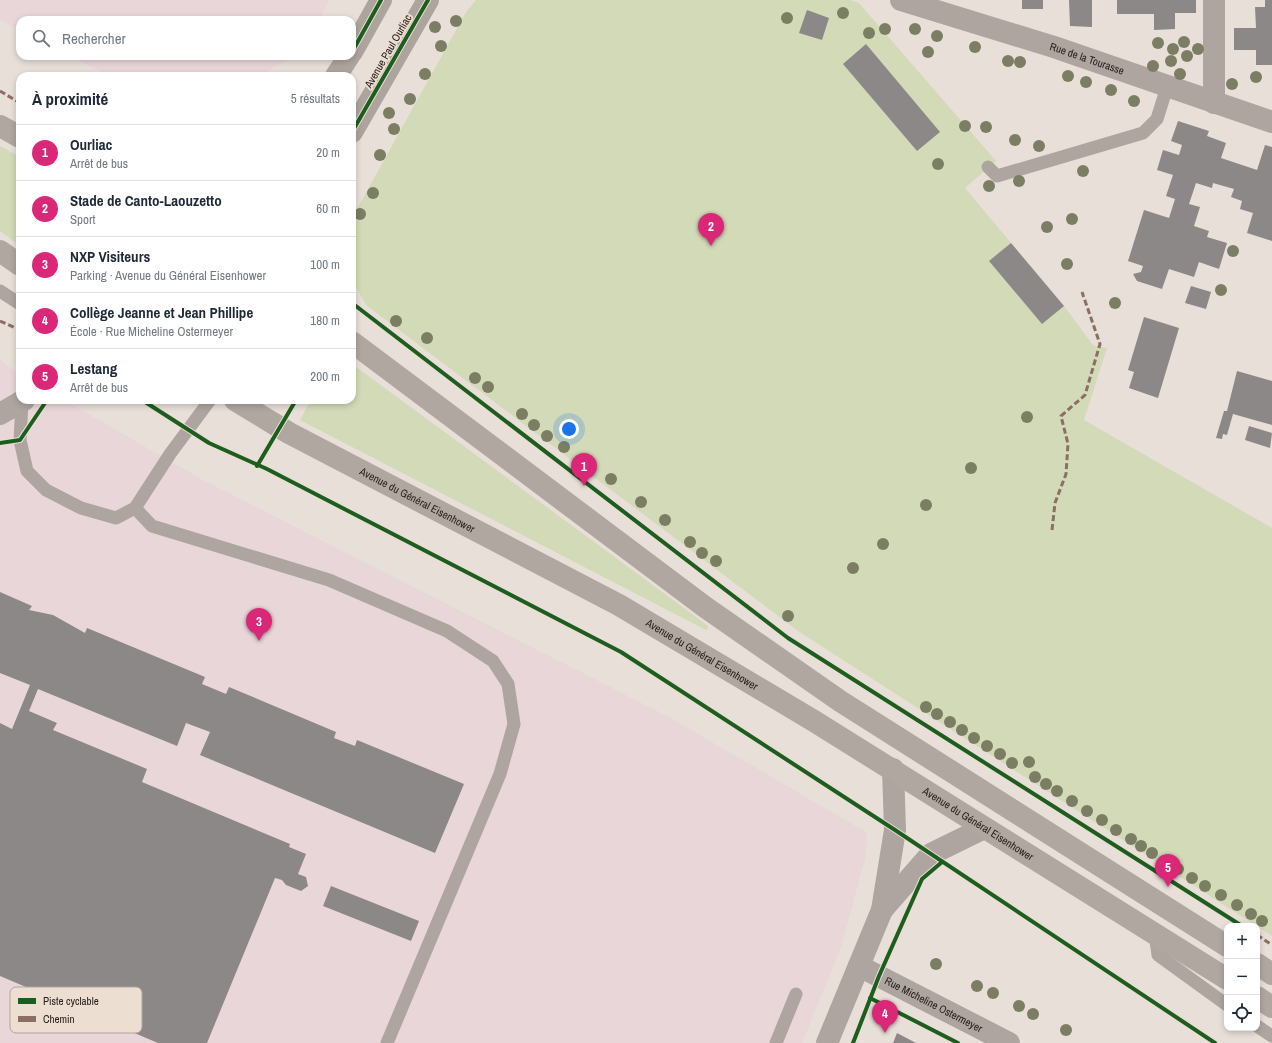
<!DOCTYPE html>
<html lang="fr">
<head>
<meta charset="utf-8">
<style>
  :root { --surface:#fff; --page:#f2f2f3; --text:#1f2937; --muted:#747a83; --line:#e0e1e3; --accent:#db2777 }
  body { margin:0; font-family:"Archivo Narrow",sans-serif; background:var(--page); color:var(--text) }
  .controls { position:absolute; right:12px; bottom:12px; display:grid; overflow:hidden; border-radius:8px; box-shadow:0 2px 6px #0003 }
  .controls button { width:36px; height:36px; display:grid; place-items:center; padding:0; border:0; border-bottom:1px solid var(--line); background:var(--surface); color:var(--text); font:20px sans-serif }
  .you { position:absolute; left:569px; top:429px; width:14px; height:14px; margin:-10px; border:3px solid #fff; border-radius:50%; background:#1a73e8; box-shadow:0 0 0 6px #1a73e833 }
  .badge { display:grid; place-items:center; width:26px; height:26px; border-radius:50%; background:var(--accent); color:#fff; font-size:13px; font-weight:700 }
  .pin { position:absolute; translate:-50% -33px; filter:drop-shadow(0 1px 2px #0008) }
  .pin::after { content:''; position:absolute; top:21px; width:14px; height:12px; background:inherit; clip-path:polygon(0 0,100% 0,50% 100%) }
  .list { margin:0; padding:0; list-style:none }
  h2 { display:flex; justify-content:space-between; align-items:center; height:52px; margin:0; padding:0 16px; font-size:17px }
  h2 small { font-size:13px; font-weight:400; color:var(--muted) }
  .list li { display:grid; grid-template-columns:26px 1fr auto; gap:12px; align-items:center; box-sizing:border-box; height:56px; padding:0 16px; border-top:1px solid var(--line) }
  .list b { display:block; font-size:15px; white-space:nowrap }
  .list p { margin:0; font-size:13px; white-space:nowrap; color:var(--muted) }
  .list em { font-size:13px; font-style:normal; color:var(--muted) }
  .icon { flex:none; width:22px; height:22px; fill:none; stroke:currentColor; stroke-width:2; stroke-linecap:round; stroke-linejoin:round }
  .map { position:relative; flex:none; width:1272px; height:1043px; overflow:hidden }
  .search { position:absolute; background:var(--surface); box-shadow:0 2px 6px #0003; left:16px; top:16px; width:340px; height:44px; display:flex; align-items:center; gap:10px; box-sizing:border-box; padding:0 14px; border-radius:12px; color:var(--muted); font-size:15px }
  .panel { position:absolute; background:var(--surface); box-shadow:0 2px 6px #0003; left:16px; top:72px; width:340px; height:332px; border-radius:12px }
  .map>svg:first-child { display:block }
  .industrial { fill:#e8d6d9 }
  .green { fill:#d3dab8 }
  .building { fill:#8c8887 }
  .lines { fill:none; stroke-linecap:round; stroke-linejoin:round }
  .service { stroke:#aea5a0; stroke-width:13 }
  .minor { stroke:#aea5a0; stroke-width:22 }
  .secondary { stroke:#ada49d; stroke-width:22 }
  .primary { stroke:#b0a7a1; stroke-width:22 }
  .quiet { stroke:#8d6e63; stroke-width:3; stroke-dasharray:6 3; stroke-linecap:butt }
  .cycleway-casing { stroke:#edded2; stroke-width:6 }
  .cycleway { stroke:#1b5e20; stroke-width:4 }
  .tree { fill:#7c7e63 }
  .labels { text-anchor:middle; dominant-baseline:central; stroke-width:4; stroke-linejoin:round; paint-order:stroke }
  .street-label { font-size:11px; fill:#27211d; stroke:#edded2 }
  .key { fill:#edded2; stroke:#b2a59c; stroke-width:1 }
  .key-label { font-size:11px; fill:#27211d }
</style>
</head>
<body>
<div class="map">
<svg width="1272" height="1043" viewBox="0 0 1272 1043">
  <rect width="100%" height="100%" fill="#e7dfd8"/>
  <!-- industrial -->
  <path class="industrial" d="M0,0h329l-10,20h-299v10l-20,-10z
    M71,56h221l-31,20h-152z
    M0,360l20,15v25h44l137,79 466,237 199,116 1,8 -2,19 -24,88 -39,96h-802z"/>
  <!-- green -->
  <path class="green" d="M476,0h374l9,3 137,158 -31,27 99,118 29,39 14,3 -23,72 188,108v408l-474,-305 -432,-326 -14,-25v-62l114,-206z
    M0,146l20,11v89l-20,-15z
    M352,364l332,244 24,18v3l-2,1 -406,-210 11,-20h41z"/>
  <!-- building -->
  <path class="building" d="M1022,0h21v9h-21z
    M1069,0h23v27l-22,-1z
    M1117,0h79v13h-21v16l-21,1v-16h-37z
    M1265,0h7v65h-16v-15h-22v-22h22l-1,-21h10z
    M807,10l22,8 -7,22 -23,-7z
    M866,44l74,88 -23,19 -74,-87z
    M1178,121l31,10 -2,5 19,7 -5,15 36,12 8,-25 7,2v94l-25,-8 6,-20 -13,-4 2,-8 -11,-4 3,-8 -21,-6 -1,5 -16,-5 -7,21 11,3 -6,19 15,5 -2,6 20,6 -8,26 -20,-7 -5,15 -25,-8 -7,20 -25,-8 -4,-7 8,-2 2,-6 -15,-5 16,-51 25,8 6,-19 -9,-3 7,-21 -16,-5 6,-20 16,5 3,-10 -11,-4z
    M1011,243l53,63 -22,18 -53,-63z
    M1191,286l20,6 -5,17 -21,-6z
    M1144,317l35,11 -21,70 -29,-10 5,-16 -6,-2z
    M1237,371l35,10v44l-39,-11 -6,21 -4,-1 -1,5 -6,-1 8,-27h3z
    M1249,426l23,7 -2,15 -25,-8z
    M0,592l32,14 -3,4 24,5 32,18 2,-5 118,49 -3,7 24,10 3,-7 107,45 -2,6 21,8 2,-6 107,44 -29,69 -235,-98 10,-23 -24,-9 -9,23 -139,-57 -9,22 28,12 -4,7 94,39 -5,13 148,62 -1,3 17,7 -8,20 8,3 2,9 -7,5 -15,-6 -4,-5 -7,-2 -68,165h-49l-158,-67v-253l12,6 18,-44 -30,-12z
    M331,886l88,35 -8,20 -88,-35z
    M897,1033l19,10h-23z"/>
  <g class="lines">
    <!-- service -->
    <path class="service" d="M988,167l9,9 146,-43 14,-14 10,-32
      M0,291l20,13
      M22,402l-2,38 7,31 19,19 35,18 35,10 19,-10 35,-54 40,-54
      M135,508l17,18 177,54 118,51 46,30 15,23 6,40 -14,50 -113,269
      M1155,933l3,22 69,50
      M1257,1026l15,10
      M776,1043l20,-49"/>
    <!-- minor -->
    <g class="minor">
      <path id="s1" d="M901,0l153,47 218,75"/>
      <path d="M1214,0v103"/>
      <path d="M0,414l24,-14"/>
      <path d="M882,910l49,-56 53,-26"/>
      <path id="s2" d="M859,966l150,77"/>
      <path d="M827,1043l55,-133 13,-80 -2,-61"/>
    </g>
    <!-- secondary -->
    <path class="secondary" d="M352,52l29,-52
      M336,76l13,-20
      M352,132l76,-132"/>
    <!-- primary -->
    <g class="primary">
      <path d="M0,126l20,11"/>
      <path d="M0,251l20,14"/>
      <path d="M352,342l353,265 135,94 387,245"/>
      <path id="s3" d="M235,400l54,33 330,172 195,116 413,258"/>
      <path d="M1257,964l15,10"/>
      <path d="M1257,997l15,10"/>
    </g>
    <!-- quiet -->
    <path class="quiet" d="M0,91l20,12
      M0,321l20,9
      M1052,530l3,-27 11,-29 2,-30 -7,-28 24,-21 15,-51 -18,-52
      M1257,935l15,10"/>
    <!-- cycleway casing -->
    <g class="cycleway-casing">
      <path id="cycleway" d="M352,52l29,-52
        M352,132l76,-132
        M352,303l436,335 454,288
        M142,400l67,43 58,26 354,183 274,178 320,213
        M0,443l20,-3 27,-40
        M257,466l39,-66
        M870,998l88,45
        M853,1043l26,-67 43,-97 20,-17"/>
    </g>
    <!-- cycleway -->
    <use href="#cycleway" class="cycleway"/>
  </g>
  <!-- trees -->
  <g class="tree">
    <circle cx="843" cy="13" r="6"/>
    <circle cx="787" cy="18" r="6"/>
    <circle cx="456" cy="21" r="6"/>
    <circle cx="435" cy="27" r="6"/>
    <circle cx="885" cy="29" r="6"/>
    <circle cx="915" cy="29" r="6"/>
    <circle cx="869" cy="33" r="6"/>
    <circle cx="937" cy="36" r="6"/>
    <circle cx="1184" cy="42" r="6"/>
    <circle cx="1158" cy="43" r="6"/>
    <circle cx="441" cy="46" r="6"/>
    <circle cx="975" cy="47" r="6"/>
    <circle cx="1173" cy="49" r="6"/>
    <circle cx="1198" cy="49" r="6"/>
    <circle cx="928" cy="52" r="6"/>
    <circle cx="1187" cy="56" r="6"/>
    <circle cx="1008" cy="61" r="6"/>
    <circle cx="1171" cy="61" r="6"/>
    <circle cx="1020" cy="62" r="6"/>
    <circle cx="1153" cy="66" r="6"/>
    <circle cx="425" cy="74" r="6"/>
    <circle cx="1180" cy="74" r="6"/>
    <circle cx="1068" cy="76" r="6"/>
    <circle cx="1256" cy="77" r="6"/>
    <circle cx="1086" cy="82" r="6"/>
    <circle cx="1232" cy="84" r="6"/>
    <circle cx="1111" cy="90" r="6"/>
    <circle cx="410" cy="99" r="6"/>
    <circle cx="1134" cy="101" r="6"/>
    <circle cx="389" cy="113" r="6"/>
    <circle cx="965" cy="126" r="6"/>
    <circle cx="986" cy="127" r="6"/>
    <circle cx="394" cy="129" r="6"/>
    <circle cx="1015" cy="140" r="6"/>
    <circle cx="1039" cy="146" r="6"/>
    <circle cx="380" cy="155" r="6"/>
    <circle cx="938" cy="164" r="6"/>
    <circle cx="1083" cy="171" r="6"/>
    <circle cx="1019" cy="181" r="6"/>
    <circle cx="989" cy="186" r="6"/>
    <circle cx="373" cy="193" r="6"/>
    <circle cx="360" cy="214" r="6"/>
    <circle cx="1072" cy="219" r="6"/>
    <circle cx="1047" cy="227" r="6"/>
    <circle cx="1233" cy="251" r="6"/>
    <circle cx="1067" cy="264" r="6"/>
    <circle cx="1221" cy="290" r="6"/>
    <circle cx="1115" cy="303" r="6"/>
    <circle cx="396" cy="321" r="6"/>
    <circle cx="427" cy="338" r="6"/>
    <circle cx="475" cy="378" r="6"/>
    <circle cx="488" cy="387" r="6"/>
    <circle cx="522" cy="414" r="6"/>
    <circle cx="1027" cy="417" r="6"/>
    <circle cx="534" cy="425" r="6"/>
    <circle cx="547" cy="436" r="6"/>
    <circle cx="564" cy="447" r="6"/>
    <circle cx="971" cy="468" r="6"/>
    <circle cx="611" cy="479" r="6"/>
    <circle cx="641" cy="502" r="6"/>
    <circle cx="926" cy="505" r="6"/>
    <circle cx="665" cy="520" r="6"/>
    <circle cx="690" cy="542" r="6"/>
    <circle cx="883" cy="544" r="6"/>
    <circle cx="702" cy="553" r="6"/>
    <circle cx="716" cy="561" r="6"/>
    <circle cx="853" cy="568" r="6"/>
    <circle cx="788" cy="616" r="6"/>
    <circle cx="926" cy="707" r="6"/>
    <circle cx="937" cy="714" r="6"/>
    <circle cx="950" cy="722" r="6"/>
    <circle cx="962" cy="730" r="6"/>
    <circle cx="974" cy="738" r="6"/>
    <circle cx="987" cy="746" r="6"/>
    <circle cx="1000" cy="754" r="6"/>
    <circle cx="1029" cy="762" r="6"/>
    <circle cx="1012" cy="763" r="6"/>
    <circle cx="1035" cy="777" r="6"/>
    <circle cx="1046" cy="784" r="6"/>
    <circle cx="1057" cy="791" r="6"/>
    <circle cx="1072" cy="801" r="6"/>
    <circle cx="1087" cy="811" r="6"/>
    <circle cx="1102" cy="820" r="6"/>
    <circle cx="1116" cy="830" r="6"/>
    <circle cx="1131" cy="839" r="6"/>
    <circle cx="1141" cy="846" r="6"/>
    <circle cx="1152" cy="853" r="6"/>
    <circle cx="1164" cy="861" r="6"/>
    <circle cx="1178" cy="869" r="6"/>
    <circle cx="1192" cy="878" r="6"/>
    <circle cx="1205" cy="886" r="6"/>
    <circle cx="1221" cy="895" r="6"/>
    <circle cx="1237" cy="905" r="6"/>
    <circle cx="1251" cy="914" r="6"/>
    <circle cx="1262" cy="921" r="6"/>
    <circle cx="936" cy="964" r="6"/>
    <circle cx="977" cy="986" r="6"/>
    <circle cx="993" cy="993" r="6"/>
    <circle cx="1019" cy="1006" r="6"/>
    <circle cx="1033" cy="1014" r="6"/>
    <circle cx="1066" cy="1030" r="6"/>
  </g>
  <g class="labels">
    <!-- street labels -->
    <g class="street-label">
      <text transform="translate(388 51) rotate(-60)">Avenue Paul Ourliac</text>
      <text stroke="none"><textPath href="#s1" startOffset="195">Rue de la Tourasse</textPath></text>
      <text stroke="none"><textPath href="#s3" startOffset="208">Avenue du Général Eisenhower</textPath></text>
      <text stroke="none"><textPath href="#s3" startOffset="532">Avenue du Général Eisenhower</textPath></text>
      <text stroke="none"><textPath href="#s3" startOffset="856">Avenue du Général Eisenhower</textPath></text>
      <text stroke="none"><textPath href="#s2" startOffset="84">Rue Micheline Ostermeyer</textPath></text>
    </g>
  </g>
  <!-- legend -->
  <rect x="10" y="987" width="132" height="46" rx="6" class="key"/>
  <rect x="18" y="998" width="18" height="6" fill="#1b5e20"/>
  <rect x="18" y="1016" width="18" height="6" fill="#8d6e63"/>
  <g class="key-label">
    <text x="43" y="1005">Piste cyclable</text>
    <text x="43" y="1023">Chemin</text>
  </g>
</svg>
<div class="controls">
<button>+</button>
<button>−</button>
<button><svg class="icon" aria-label="locate" viewBox="0 0 24 24"><circle cx="12" cy="12" r="6"/><path d="M12 2v4M12 18v4M2 12h4M18 12h4"/></svg></button>
</div>
<div class="you"></div>
<div class="pin badge" style="left:584px;top:486px">1</div>
<div class="pin badge" style="left:711px;top:246px">2</div>
<div class="pin badge" style="left:259px;top:641px">3</div>
<div class="pin badge" style="left:885px;top:1033px">4</div>
<div class="pin badge" style="left:1168px;top:887px">5</div>
<div class="search"><svg class="icon" aria-label="search" viewBox="0 0 24 24"><circle cx="10" cy="10" r="6"/><path d="M15 15l6 6"/></svg>Rechercher</div>
<section class="panel">
<h2>À proximité<small>5 résultats</small></h2>
<ul class="list">
<li><span class="badge">1</span><div><b>Ourliac</b><p>Arrêt de bus</p></div><em>20 m</em></li>
<li><span class="badge">2</span><div><b>Stade de Canto-Laouzetto</b><p>Sport</p></div><em>60 m</em></li>
<li><span class="badge">3</span><div><b>NXP Visiteurs</b><p>Parking · Avenue du Général Eisenhower</p></div><em>100 m</em></li>
<li><span class="badge">4</span><div><b>Collège Jeanne et Jean Phillipe</b><p>École · Rue Micheline Ostermeyer</p></div><em>180 m</em></li>
<li><span class="badge">5</span><div><b>Lestang</b><p>Arrêt de bus</p></div><em>200 m</em></li>
</ul>
</section>
</div>
</body>
</html>
